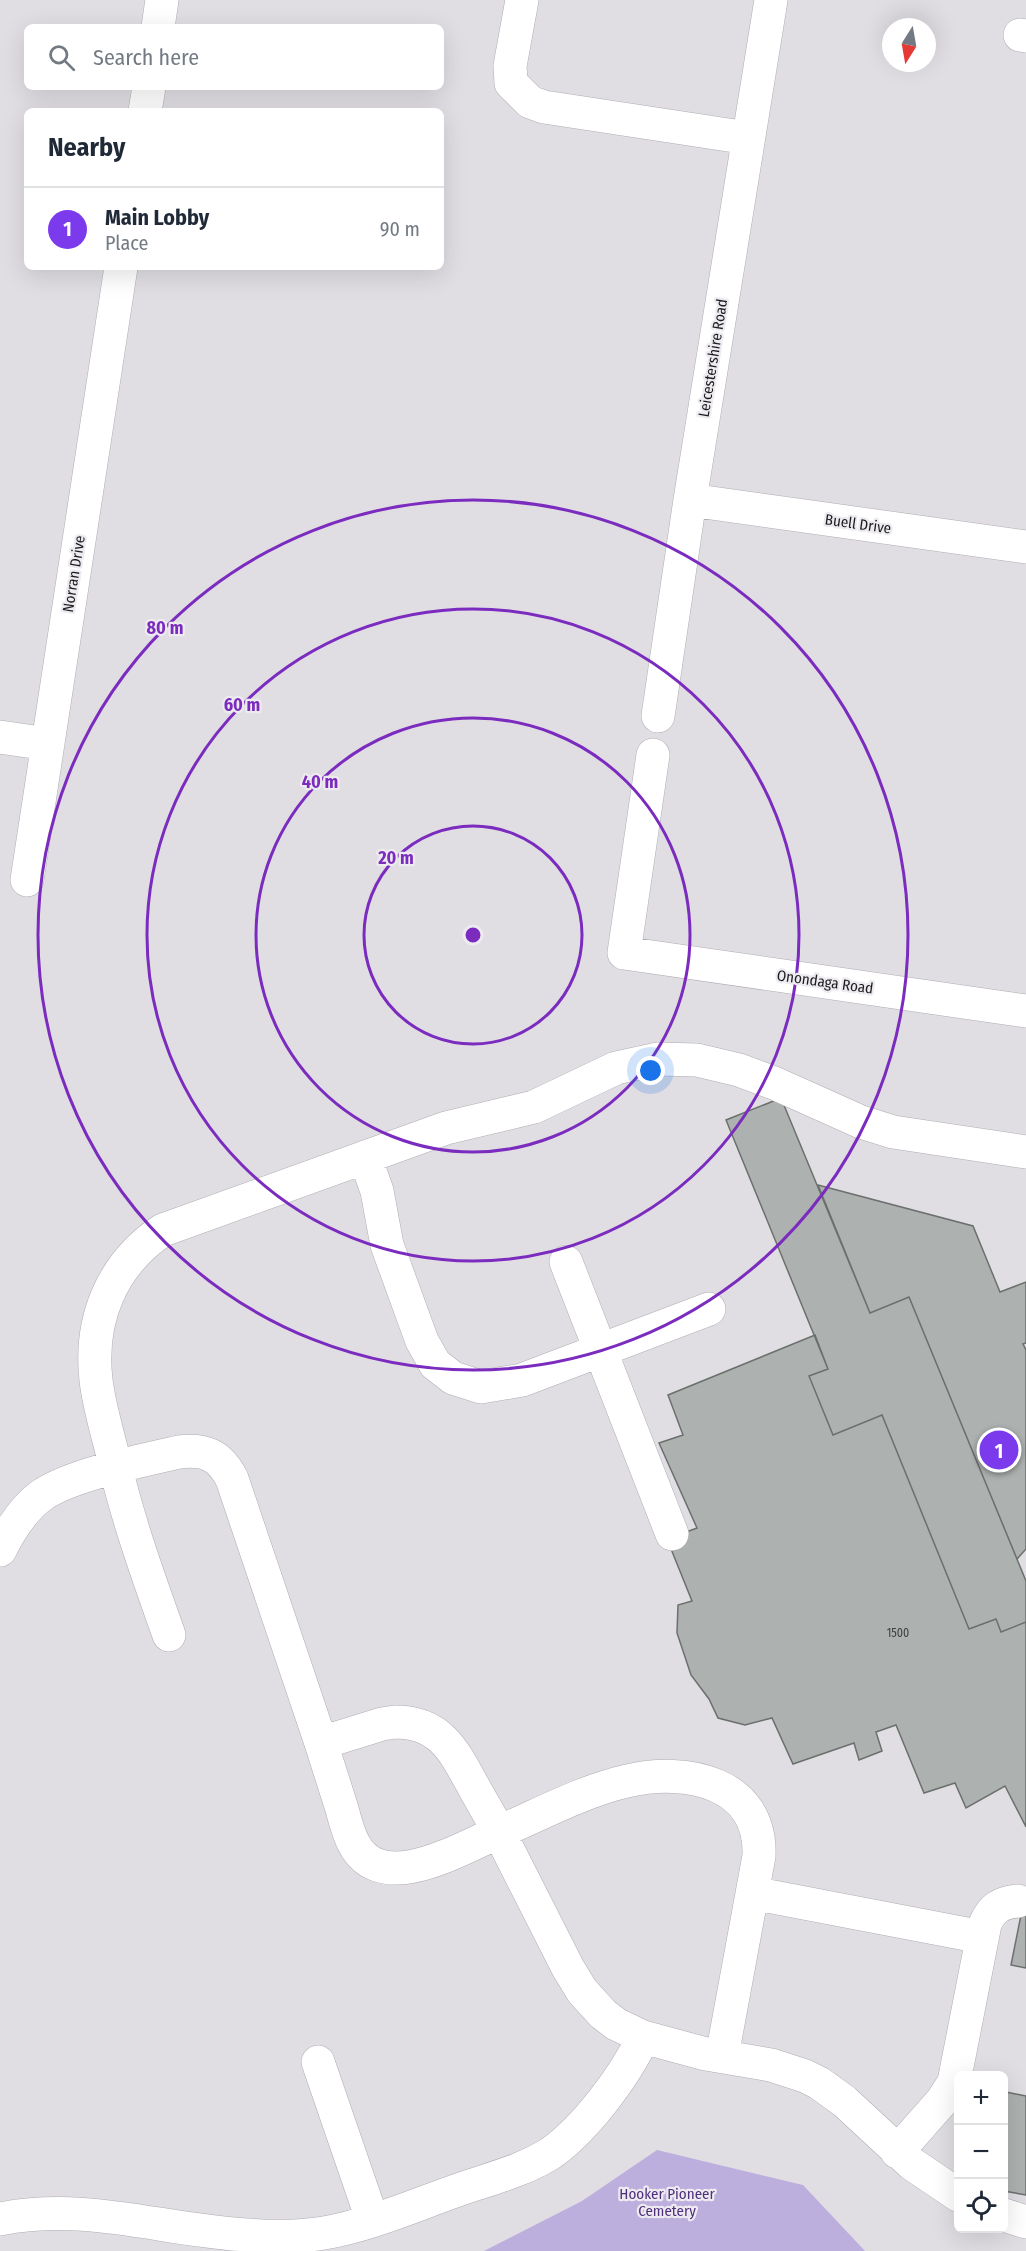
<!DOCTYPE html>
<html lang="en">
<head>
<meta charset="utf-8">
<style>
  :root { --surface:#fff; --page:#f2f2f3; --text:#1f2937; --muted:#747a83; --line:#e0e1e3; --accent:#7c3aed }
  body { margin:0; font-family:"Fira Sans Condensed",sans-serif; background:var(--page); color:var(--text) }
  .controls { position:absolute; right:18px; bottom:18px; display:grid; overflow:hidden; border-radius:9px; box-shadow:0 6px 24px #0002 }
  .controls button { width:54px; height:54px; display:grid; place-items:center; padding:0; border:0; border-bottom:2px solid var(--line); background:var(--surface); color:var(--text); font:30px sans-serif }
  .compass { position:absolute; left:882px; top:18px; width:54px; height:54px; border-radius:50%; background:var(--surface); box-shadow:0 6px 24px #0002; rotate:191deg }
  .you { position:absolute; left:651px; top:1071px; width:21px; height:21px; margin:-15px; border:4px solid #fff; border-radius:50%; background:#1a73e8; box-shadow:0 0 0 9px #1a73e833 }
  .badge { display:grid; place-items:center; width:39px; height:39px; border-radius:50%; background:var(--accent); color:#fff; font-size:20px; font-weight:700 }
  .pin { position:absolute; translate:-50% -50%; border:3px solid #fff; box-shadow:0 2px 6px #0006 }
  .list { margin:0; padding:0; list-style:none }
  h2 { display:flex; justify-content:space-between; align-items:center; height:78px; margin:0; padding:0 24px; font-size:26px }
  h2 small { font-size:20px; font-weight:400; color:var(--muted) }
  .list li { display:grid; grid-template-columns:39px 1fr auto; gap:18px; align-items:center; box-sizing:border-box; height:84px; padding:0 24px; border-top:2px solid var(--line) }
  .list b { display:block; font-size:22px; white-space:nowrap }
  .list p { margin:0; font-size:20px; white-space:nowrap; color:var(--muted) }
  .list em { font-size:20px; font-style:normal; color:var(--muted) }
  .icon { flex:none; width:33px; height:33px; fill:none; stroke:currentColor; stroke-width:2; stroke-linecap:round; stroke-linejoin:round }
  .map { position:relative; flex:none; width:1026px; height:2251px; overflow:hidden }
  .search { position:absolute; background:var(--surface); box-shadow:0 6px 24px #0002; left:24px; top:24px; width:420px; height:66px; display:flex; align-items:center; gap:15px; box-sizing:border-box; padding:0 21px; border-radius:9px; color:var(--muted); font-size:22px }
  .panel { position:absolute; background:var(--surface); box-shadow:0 6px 24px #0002; left:24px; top:108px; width:420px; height:162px; border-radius:9px }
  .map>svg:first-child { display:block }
  .green { fill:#bcaedd }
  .building { fill:#adb2b0; stroke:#6b706d; stroke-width:1.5 }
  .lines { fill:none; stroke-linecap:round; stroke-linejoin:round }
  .minor-casing { stroke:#aeadb2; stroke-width:34 }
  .minor { stroke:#fff; stroke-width:33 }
  .ring { fill:none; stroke:#7b2cbf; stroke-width:3 }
  .labels { text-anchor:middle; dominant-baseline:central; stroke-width:4.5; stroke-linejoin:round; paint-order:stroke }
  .number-label { font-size:12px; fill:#404142 }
  .street-label { font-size:15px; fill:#1c1b1d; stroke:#edebf0 }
  .park-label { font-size:15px; fill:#4f307d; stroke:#edebf0 }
  .centre { fill:#7b2cbf; stroke:#edebf0; stroke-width:3 }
  .ring-label { font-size:18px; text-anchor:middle; font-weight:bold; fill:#7b2cbf; stroke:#edebf0; stroke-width:4.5; stroke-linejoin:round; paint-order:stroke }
</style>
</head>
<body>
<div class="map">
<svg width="1026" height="2251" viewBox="0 0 1026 2251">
  <rect width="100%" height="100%" fill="#e0dee3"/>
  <!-- green -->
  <path class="green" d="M657,2150l146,35 62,66h-381l98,-50z"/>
  <!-- building -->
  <path class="building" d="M781,1098l89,215 39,-16 117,284v41l-25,10 -5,-13 -27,10 -87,-214 -49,20 -24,-59 19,-7 -102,-249z
    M818,1185l155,41 27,66 26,-10v61l-3,1 3,6v199l-9,10 -108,-262 -39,16z
    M815,1335l13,34 -19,7 24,59 49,-20 87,214 27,-10 5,13 25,-10v205l-21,-41 -39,22 -11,-25 -31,10 -28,-68 -20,7 6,19 -23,9 -5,-17 -61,21 -21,-46 -27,7 -27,-7 -9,-19 -18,-24 -14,-42 1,-28 14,-4 -25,-62 30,-11 -38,-85 24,-8 -15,-40z
    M1023,1905h3v63l-15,-3z
    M1006,2092l20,4v99l-22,-4v-85z"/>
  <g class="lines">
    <!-- minor casing -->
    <g class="minor-casing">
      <path id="minor" d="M522,0l-12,66 1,17 19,19 14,5 204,31
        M158,27l4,-27
        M1020,35l6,1
        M145,111l4,-24
        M690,500l336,47
        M658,716l32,-216 81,-500
        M0,737l48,7
        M653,755l-29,198 402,58
        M27,880l94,-613
        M365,1157l12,34 10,54 35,96 13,23 18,14 28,9 41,-7 187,-71
        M566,1262l106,272
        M0,1550c10,-20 24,-42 42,-55 29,-20 101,-35 137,-43 26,-3 41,3 53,27l89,264
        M169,1635c-21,-59 -42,-117 -56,-179 -6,-25 -14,-50 -17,-76 -7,-61 16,-116 67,-150l283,-102 88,-21 82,-39 41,-9 40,1 42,10 35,13 87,39 32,10 133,20
        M395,1722c43,0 57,25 76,60 9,17 19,33 28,50 -38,16 -117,65 -145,12 -6,-11 -9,-24 -12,-35 -7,-22 -14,-44 -21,-66l61,-19z
        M752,1893l230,44
        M643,2037l-27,-13 -13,-10 -21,-23 -14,-23 -69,-136c42,-18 84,-41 128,-51 59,-14 135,1 132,75l-37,200
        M318,2062l54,157
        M897,2152l45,-51 12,-19 31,-158c7,-16 15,-21 33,-23
        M1004,2215l22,7
        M0,2219c88,-17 161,11 247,16 26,2 53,2 77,-2 46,-8 91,-28 134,-43 31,-11 65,-19 93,-37 34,-24 75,-78 92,-116l63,17 65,11 34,11 14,7 25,18 68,63 46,31"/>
    </g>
    <!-- minor -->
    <use href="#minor" class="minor"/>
  </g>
  <!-- distance rings -->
  <g class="ring">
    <circle cx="473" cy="935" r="109"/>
    <circle cx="473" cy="935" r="217"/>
    <circle cx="473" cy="935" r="326"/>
    <circle cx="473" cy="935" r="435"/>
  </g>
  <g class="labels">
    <!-- number labels -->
    <g class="number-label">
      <text x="898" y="1633">1500</text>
    </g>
    <!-- street labels -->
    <g class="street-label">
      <text transform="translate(713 358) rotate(-81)">Leicestershire Road</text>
      <text transform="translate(858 524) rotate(8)">Buell Drive</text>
      <text transform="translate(74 574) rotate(-81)">Norran Drive</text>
      <text transform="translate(825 982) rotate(8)">Onondaga Road</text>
    </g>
    <!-- park labels -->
    <g class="park-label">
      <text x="667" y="2194">Hooker Pioneer<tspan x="667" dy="17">Cemetery</tspan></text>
    </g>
  </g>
  <circle cx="473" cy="935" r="9" class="centre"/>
  <g class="ring-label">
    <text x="165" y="634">80 m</text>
    <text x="242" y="711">60 m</text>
    <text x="320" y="788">40 m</text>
    <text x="396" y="864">20 m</text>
  </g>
</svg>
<div class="controls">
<button>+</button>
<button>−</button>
<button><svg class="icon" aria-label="locate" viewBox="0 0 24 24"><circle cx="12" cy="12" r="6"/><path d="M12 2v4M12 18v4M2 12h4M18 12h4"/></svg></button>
</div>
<svg class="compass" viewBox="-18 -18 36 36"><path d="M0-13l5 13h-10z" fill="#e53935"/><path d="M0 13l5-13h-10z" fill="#747a83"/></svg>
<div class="you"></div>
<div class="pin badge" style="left:999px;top:1450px">1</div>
<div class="search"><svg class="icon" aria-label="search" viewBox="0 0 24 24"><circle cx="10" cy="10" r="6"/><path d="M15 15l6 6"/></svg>Search here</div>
<section class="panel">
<h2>Nearby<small></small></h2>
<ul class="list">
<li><span class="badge">1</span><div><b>Main Lobby</b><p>Place</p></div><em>90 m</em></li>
</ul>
</section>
</div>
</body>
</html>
